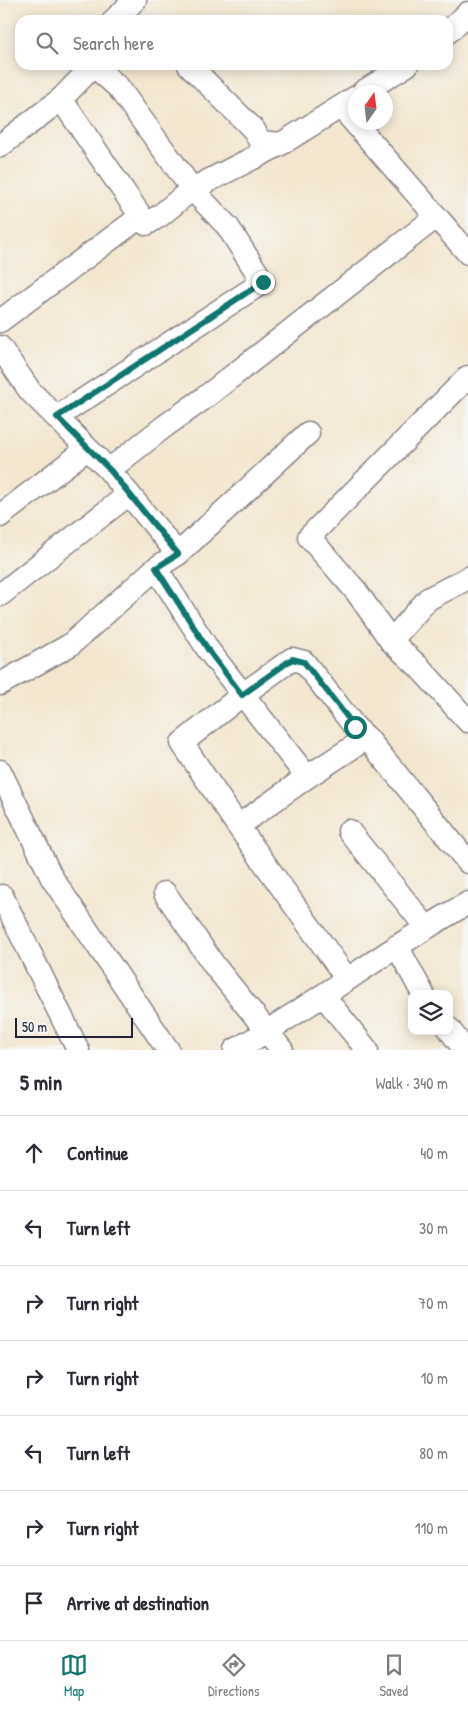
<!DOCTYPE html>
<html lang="en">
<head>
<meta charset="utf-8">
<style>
  :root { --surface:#fff; --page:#f7f7f7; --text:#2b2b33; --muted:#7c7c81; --line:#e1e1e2; --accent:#0f766e }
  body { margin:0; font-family:"Patrick Hand",sans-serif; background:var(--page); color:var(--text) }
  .controls { position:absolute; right:15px; bottom:15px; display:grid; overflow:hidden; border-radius:10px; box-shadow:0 2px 12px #0003 }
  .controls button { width:45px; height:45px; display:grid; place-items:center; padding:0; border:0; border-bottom:1px solid var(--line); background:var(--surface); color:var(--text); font:25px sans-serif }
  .compass { position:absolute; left:348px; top:85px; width:45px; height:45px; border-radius:50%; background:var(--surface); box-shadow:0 2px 12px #0003; rotate:14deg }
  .scale { position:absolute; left:15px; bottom:12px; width:118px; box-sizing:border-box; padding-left:5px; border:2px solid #22223b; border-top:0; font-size:14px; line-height:18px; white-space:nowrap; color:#22223b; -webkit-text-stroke:4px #f6f6f2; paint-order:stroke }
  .stop { position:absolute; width:15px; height:15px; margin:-11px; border:4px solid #0f766e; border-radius:50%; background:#fff }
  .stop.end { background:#0f766e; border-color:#fff; box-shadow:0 1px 5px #0008 }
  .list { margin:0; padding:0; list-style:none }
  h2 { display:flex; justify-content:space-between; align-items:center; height:65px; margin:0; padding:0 20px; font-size:21px }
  h2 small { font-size:16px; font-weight:400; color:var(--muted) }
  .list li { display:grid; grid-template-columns:32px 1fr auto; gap:15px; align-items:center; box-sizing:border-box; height:75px; padding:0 20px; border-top:1px solid var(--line) }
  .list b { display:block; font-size:19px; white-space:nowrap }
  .list em { font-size:16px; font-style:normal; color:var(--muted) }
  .icon { flex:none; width:28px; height:28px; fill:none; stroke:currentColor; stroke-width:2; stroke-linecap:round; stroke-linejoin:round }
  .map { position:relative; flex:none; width:468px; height:1050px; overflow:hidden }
  .search { position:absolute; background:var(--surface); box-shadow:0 2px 12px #0003; left:15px; right:15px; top:15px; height:55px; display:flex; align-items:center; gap:12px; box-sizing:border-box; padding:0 18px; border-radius:15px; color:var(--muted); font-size:19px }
  .sheet { height:590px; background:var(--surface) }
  nav { display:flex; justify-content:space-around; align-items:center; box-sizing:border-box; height:70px; border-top:1px solid var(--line); background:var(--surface); font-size:14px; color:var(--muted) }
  nav a { display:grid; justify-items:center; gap:2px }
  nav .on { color:var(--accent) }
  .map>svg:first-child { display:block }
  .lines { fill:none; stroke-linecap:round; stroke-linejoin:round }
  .minor-casing { stroke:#8a8486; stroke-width:25 }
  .minor { stroke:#fff; stroke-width:22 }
  .route { stroke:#0f766e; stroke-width:6 }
</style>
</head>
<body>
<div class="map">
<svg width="468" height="1050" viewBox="0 0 468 1050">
  <rect width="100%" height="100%" fill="#f6f6f2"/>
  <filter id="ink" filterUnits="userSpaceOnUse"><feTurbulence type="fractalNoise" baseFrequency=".02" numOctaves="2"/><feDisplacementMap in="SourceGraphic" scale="10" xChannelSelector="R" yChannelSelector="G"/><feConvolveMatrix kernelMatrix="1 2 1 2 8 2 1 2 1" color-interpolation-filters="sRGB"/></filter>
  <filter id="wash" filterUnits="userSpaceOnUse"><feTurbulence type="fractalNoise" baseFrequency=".0096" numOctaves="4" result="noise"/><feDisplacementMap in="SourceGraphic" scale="20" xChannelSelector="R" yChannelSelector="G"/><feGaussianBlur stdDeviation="1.12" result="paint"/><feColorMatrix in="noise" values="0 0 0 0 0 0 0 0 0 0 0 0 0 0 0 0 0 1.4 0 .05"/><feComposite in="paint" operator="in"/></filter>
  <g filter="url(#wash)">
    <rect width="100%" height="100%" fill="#f2e6d0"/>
  </g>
  <g filter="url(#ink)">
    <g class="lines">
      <!-- minor casing -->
      <g class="minor-casing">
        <path id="minor" d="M114,20l21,-20
          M448,32l20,-19
          M189,65l65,65 6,12 21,2
          M363,92l44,-27
          M61,99l85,125 15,-9 31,-26 89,-45 75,-47
          M341,107l127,146
          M0,146l61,-47 32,-33
          M0,321l140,-104
          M0,347l30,44 79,79 69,84 -22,14 53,83 98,126
          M468,377l-159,160 47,54 35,50 29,27 48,53
          M57,417l206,-135 -35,-55 -36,-38 -74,-102 -25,-22
          M109,470l56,-44 38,-27 233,-182
          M0,516l87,-67
          M178,554l130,-121
          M0,595l129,-101
          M391,641l37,-42 40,-21
          M0,684l70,-39 86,-77
          M0,771l52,107 116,172
          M238,826l69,-49 60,-39
          M349,831l77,96
          M165,893l49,72 68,85
          M2,896l76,154
          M397,946l26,48
          M347,979l-109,-153 -56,-83 60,-48 50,-36 12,3 51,65 12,11 101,124
          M323,995l44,55
          M449,1029l16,21
          M235,1050c80,-45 153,-102 233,-147"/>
      </g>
      <!-- minor -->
      <use href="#minor" class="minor"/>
    </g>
  </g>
  <g class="lines" filter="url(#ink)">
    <!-- route -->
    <path class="route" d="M263,282l-206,135 53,53 68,84 -22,14 53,83 33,44 50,-36 12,3 51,65"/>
  </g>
</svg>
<div class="controls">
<button><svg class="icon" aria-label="layers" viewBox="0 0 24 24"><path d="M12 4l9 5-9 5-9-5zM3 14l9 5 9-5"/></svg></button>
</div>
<svg class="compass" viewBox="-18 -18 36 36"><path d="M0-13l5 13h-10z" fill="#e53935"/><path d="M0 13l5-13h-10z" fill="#7c7c81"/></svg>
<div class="scale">50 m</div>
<div class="stop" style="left:355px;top:727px"></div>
<div class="stop end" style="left:263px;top:282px"></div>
<div class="search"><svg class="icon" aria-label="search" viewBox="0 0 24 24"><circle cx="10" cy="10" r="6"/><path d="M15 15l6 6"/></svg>Search here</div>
</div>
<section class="sheet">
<h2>5 min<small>Walk · 340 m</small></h2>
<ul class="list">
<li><svg class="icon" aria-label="ahead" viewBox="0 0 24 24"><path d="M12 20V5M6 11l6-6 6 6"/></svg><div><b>Continue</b></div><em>40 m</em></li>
<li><svg class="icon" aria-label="left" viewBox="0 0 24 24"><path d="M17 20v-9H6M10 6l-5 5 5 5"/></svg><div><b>Turn left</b></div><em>30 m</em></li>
<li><svg class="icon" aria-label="right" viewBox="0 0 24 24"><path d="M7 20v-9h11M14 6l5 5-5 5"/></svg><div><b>Turn right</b></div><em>70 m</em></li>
<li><svg class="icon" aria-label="right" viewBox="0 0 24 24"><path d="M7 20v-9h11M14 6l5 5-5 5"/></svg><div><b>Turn right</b></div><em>10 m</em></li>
<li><svg class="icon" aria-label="left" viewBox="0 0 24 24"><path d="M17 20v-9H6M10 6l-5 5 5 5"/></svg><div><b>Turn left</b></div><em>80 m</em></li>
<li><svg class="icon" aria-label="right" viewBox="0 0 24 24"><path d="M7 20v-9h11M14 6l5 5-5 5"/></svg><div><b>Turn right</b></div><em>110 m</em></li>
<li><svg class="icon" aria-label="arrive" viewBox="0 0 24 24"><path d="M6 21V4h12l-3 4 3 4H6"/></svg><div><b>Arrive at destination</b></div></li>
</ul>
</section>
<nav>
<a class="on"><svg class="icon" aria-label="map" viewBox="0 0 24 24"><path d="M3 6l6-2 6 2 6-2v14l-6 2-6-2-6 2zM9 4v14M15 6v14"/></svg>Map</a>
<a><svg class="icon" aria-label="directions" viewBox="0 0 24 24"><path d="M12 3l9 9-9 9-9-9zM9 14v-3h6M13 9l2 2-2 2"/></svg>Directions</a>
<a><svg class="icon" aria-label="saved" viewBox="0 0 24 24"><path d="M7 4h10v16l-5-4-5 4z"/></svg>Saved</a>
</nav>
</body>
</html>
